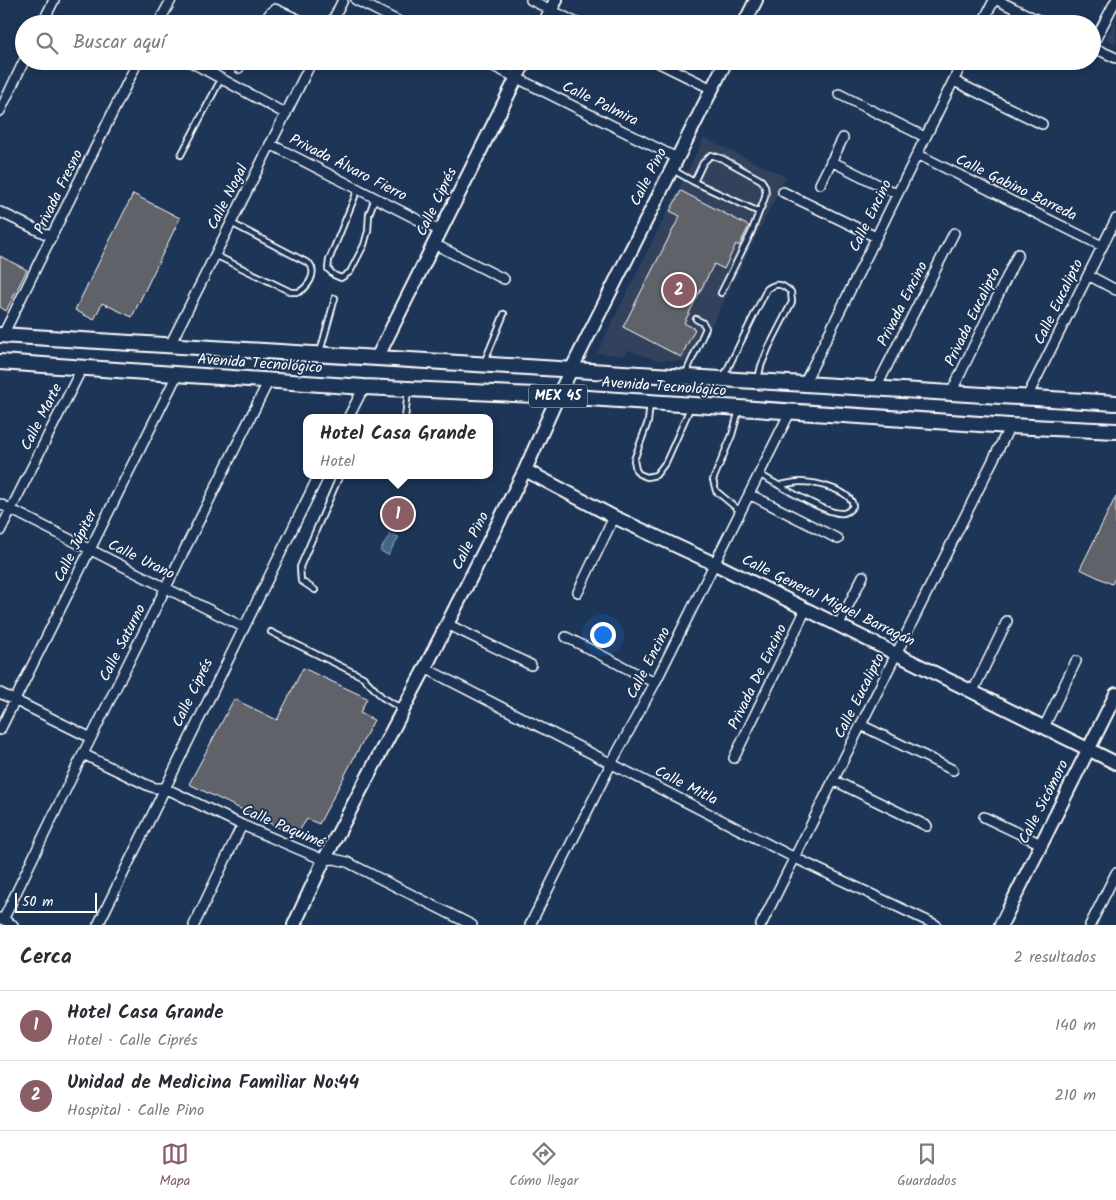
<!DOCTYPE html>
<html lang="es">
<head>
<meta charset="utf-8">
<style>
  :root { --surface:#fff; --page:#f2f2f3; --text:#2b2b33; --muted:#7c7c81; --line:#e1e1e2; --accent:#8a5d65 }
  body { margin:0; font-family:Kalam,sans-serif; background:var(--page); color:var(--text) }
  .scale { position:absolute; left:15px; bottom:12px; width:82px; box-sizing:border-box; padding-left:5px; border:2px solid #fff; border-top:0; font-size:14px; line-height:18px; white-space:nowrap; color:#fff; -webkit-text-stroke:4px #1d3557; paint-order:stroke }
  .you { position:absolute; left:602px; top:634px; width:18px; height:18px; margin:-12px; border:4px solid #fff; border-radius:50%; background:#1a73e8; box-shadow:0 0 0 8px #1a73e833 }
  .badge { display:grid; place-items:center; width:32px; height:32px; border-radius:50%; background:var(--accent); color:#fff; font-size:16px; font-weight:700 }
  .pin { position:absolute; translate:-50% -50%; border:2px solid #fff; box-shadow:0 1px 5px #0006 }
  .popup { position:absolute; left:303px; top:414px; width:190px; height:65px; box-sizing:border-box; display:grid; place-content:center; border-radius:10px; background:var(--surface); filter:drop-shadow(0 1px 4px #0005); font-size:16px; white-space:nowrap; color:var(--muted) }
  .popup b { font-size:19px; color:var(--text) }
  .popup::after { content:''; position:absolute; left:50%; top:100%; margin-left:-10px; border:10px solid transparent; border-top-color:var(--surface) }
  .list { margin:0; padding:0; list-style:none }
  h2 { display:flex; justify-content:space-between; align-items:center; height:65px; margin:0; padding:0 20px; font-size:21px }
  h2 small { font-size:16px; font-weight:400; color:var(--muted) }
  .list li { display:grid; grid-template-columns:32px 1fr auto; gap:15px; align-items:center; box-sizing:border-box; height:70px; padding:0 20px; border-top:1px solid var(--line) }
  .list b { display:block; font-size:19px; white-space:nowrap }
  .list p { margin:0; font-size:16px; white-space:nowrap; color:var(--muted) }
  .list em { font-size:16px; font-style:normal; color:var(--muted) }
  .icon { flex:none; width:28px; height:28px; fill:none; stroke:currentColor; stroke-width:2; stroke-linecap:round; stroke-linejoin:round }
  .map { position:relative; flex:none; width:1116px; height:925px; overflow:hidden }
  .search { position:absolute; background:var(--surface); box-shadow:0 2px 8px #0003; left:15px; right:15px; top:15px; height:55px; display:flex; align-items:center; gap:12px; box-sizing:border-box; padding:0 18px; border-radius:28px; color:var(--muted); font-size:19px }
  .sheet { height:205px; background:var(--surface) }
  nav { display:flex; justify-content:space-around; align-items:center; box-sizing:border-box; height:70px; border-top:1px solid var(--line); background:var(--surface); font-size:14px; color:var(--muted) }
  nav a { display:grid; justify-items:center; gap:2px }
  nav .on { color:var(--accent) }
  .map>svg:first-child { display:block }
  .built { fill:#31425d }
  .water { fill:#426689; stroke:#8ea3b8 }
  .building { fill:#60626a; stroke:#fff }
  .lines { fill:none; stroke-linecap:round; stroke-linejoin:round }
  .lane-casing { stroke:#fff; stroke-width:8 }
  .street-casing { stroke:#fff; stroke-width:12 }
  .secondary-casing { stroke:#fff; stroke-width:16 }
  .primary-casing { stroke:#fff; stroke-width:18 }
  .lane { stroke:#1d3557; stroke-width:4.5 }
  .street { stroke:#1d3557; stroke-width:9 }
  .secondary { stroke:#1d3557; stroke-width:12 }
  .primary { stroke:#1d3557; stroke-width:14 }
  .labels { text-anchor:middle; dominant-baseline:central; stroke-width:4; stroke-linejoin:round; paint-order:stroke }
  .shield { fill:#1d3557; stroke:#bbc2cd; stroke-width:1 }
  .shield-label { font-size:14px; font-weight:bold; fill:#fff }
  .street-label { font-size:15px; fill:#fff; stroke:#1d3557 }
</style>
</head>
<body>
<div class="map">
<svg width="1116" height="925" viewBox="0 0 1116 925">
  <rect width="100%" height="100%" fill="#1d3557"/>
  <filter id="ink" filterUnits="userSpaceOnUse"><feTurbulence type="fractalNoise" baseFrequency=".02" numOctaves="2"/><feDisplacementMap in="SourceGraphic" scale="10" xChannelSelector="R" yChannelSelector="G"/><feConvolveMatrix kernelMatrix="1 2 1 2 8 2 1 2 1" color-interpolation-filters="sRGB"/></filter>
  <g filter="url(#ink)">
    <!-- built -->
    <path class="built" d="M1116,19v25l-10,-5z
      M704,138l82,39 -93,185 -37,-2 -28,-10 -4,6 -27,-3z"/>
    <!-- water -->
    <path class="water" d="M390,534l9,3 -11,18 -8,-4z"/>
    <!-- building -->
    <path class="building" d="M681,191l68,35 -10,20 -3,-2 -12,25 -10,-5 -30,59 11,6 -14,28 -58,-30 57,-111 -10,-5z
      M133,194l47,24 -48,99 -30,-14 -8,17 -19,-10z
      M0,256l27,14 -21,41 -6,-4z
      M1116,496v80l-4,8 -32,-15z
      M303,668l64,30 -7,15 14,7 -55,104 -12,-5 -11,17 -107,-52 45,-85 43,21z"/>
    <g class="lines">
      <!-- lane casing -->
      <g class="lane-casing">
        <path id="lane" d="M181,155l40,-76
          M711,155l12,4 38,21c9,10 3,21 -2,32l-65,-30 9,-19z
          M673,170l21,12
          M358,189l-29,71 -1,9 6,6 7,3 9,-6 14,-27 4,-14 1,-17 6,-16
          M215,255l76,37h8c9,-5 18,-18 11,-28l-79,-41
          M721,293l30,-60 8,-21
          M320,352l15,-54
          M484,363l20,-49
          M685,375l21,-47 -3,-5 -7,-4
          M723,378l44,-89c10,-7 15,-5 24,3l1,10 -23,45 -8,19 -3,13
          M650,403l-2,19 -14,38 2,10 3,4 8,3 9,-2 10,-13 25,-56
          M739,410l-7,25 -19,45 3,11 24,20
          M405,418l3,-28
          M759,474c16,9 65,39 81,39 6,1 10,-3 13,-7 -1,-16 -39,-24 -53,-24 -7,0 -13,2 -20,3
          M315,590l-14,-9 -1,-14 40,-92
          M271,632l92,45 19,20 20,12"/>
      </g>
      <!-- street casing -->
      <g class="street-casing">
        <path id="street" d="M356,0l48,24
          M531,0l48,24
          M997,0l49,24
          M42,24l12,-24
          M158,24l13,-24
          M262,24l9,-12 4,-3 34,15
          M331,24l12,-24
          M982,24l12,-24
          M1092,46l24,-46
          M1092,47l24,11
          M189,61l97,53
          M483,61l194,97
          M655,61l57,28
          M239,68l3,-7
          M954,81l88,43
          M839,94l86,43
          M0,111l24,-50
          M270,144l170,87
          M917,154l185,92
          M831,161l66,33
          M820,184l23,-46
          M783,192l93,45
          M0,212l52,25
          M434,244l70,35
          M1088,275l28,15
          M3,335l135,-274
          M170,345l142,-284
          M804,384l159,-323
          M876,388l78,-155
          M951,393l67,-139
          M1027,397l89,-178
          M348,418l16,-31
          M749,494l89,45
          M0,504l243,123
          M0,531l82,-163
          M578,592l36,-75
          M447,624l84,41
          M838,626l25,-50
          M566,637l89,46
          M425,668l370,190 141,67
          M973,691l34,-70
          M0,693l91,45
          M861,725l92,45
          M1044,727l32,-66
          M0,730l177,-355
          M83,754l66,32 6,2h10l77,37 82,35 10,-1 13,3 125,63
          M734,758l72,-149
          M833,780l94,46
          M984,817l57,27
          M0,918l13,7
          M3,920l80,-166 186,-374
          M98,925l221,-450
          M194,925l48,-100
          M530,925l81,-161 44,-81 135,-271
          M761,925l249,-499
          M1090,925l26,-52"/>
      </g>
      <!-- secondary casing -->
      <g class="secondary-casing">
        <path id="secondary" d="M544,24l12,-24
          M744,24l12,-24
          M377,358l148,-297
          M525,470l89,47 99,46 403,200
          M294,925l30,-65 101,-192 100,-198 33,-74 168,-335
          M1001,925l115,-231"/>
      </g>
      <!-- primary casing -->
      <g class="primary-casing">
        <path id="primary" d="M0,335l1116,68
          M0,362l364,25 194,9 452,30 106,5"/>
      </g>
      <!-- lane -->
      <use href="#lane" class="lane"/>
      <!-- street -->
      <use href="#street" class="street"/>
      <!-- secondary -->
      <use href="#secondary" class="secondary"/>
      <!-- primary -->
      <use href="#primary" class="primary"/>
    </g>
  </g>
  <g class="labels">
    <!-- shield labels -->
    <rect class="shield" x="529" y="384.5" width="58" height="23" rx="4"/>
    <g class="shield-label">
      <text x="558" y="396">MEX 45</text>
    </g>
    <!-- street labels -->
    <g class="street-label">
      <text transform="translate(600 104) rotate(26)">Calle Palmira</text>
      <text transform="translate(348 168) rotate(27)">Privada Álvaro Fierro</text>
      <text transform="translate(649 177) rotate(-63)">Calle Pino</text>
      <text transform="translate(1016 188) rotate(26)">Calle Gabino Barreda</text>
      <text transform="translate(59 192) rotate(-64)">Privada Fresno</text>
      <text transform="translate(228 197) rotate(-63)">Calle Nogal</text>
      <text transform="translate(437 202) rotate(-64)">Calle Ciprés</text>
      <text transform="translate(871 216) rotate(-64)">Calle Encino</text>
      <text transform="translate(1059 302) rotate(-64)">Calle Eucalipto</text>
      <text transform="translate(903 304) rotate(-63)">Privada Encino</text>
      <text transform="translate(973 317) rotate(-64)">Privada Eucalipto</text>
      <text transform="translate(260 364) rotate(4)">Avenida Tecnológico</text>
      <text transform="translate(664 387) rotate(4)">Avenida Tecnológico</text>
      <text transform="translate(42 417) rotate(-63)">Calle Marte</text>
      <text transform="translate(471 541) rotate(-63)">Calle Pino</text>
      <text transform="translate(76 546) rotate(-64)">Calle Júpiter</text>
      <text transform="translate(141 560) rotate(26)">Calle Urano</text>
      <text transform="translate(828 601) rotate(26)">Calle General Miguel Barragán</text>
      <text transform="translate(123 643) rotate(-63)">Calle Saturno</text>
      <text transform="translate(649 663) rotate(-63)">Calle Encino</text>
      <text transform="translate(758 677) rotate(-64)">Privada De Encino</text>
      <text transform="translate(193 693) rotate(-64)">Calle Ciprés</text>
      <text transform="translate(860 696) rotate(-63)">Calle Eucalipto</text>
      <text transform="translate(686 786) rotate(27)">Calle Mitla</text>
      <text transform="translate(1044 802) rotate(-63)">Calle Sicómoro</text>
      <text transform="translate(283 827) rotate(23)">Calle Paquimé</text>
    </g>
  </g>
</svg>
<div class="scale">50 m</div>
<div class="you"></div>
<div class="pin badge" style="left:398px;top:514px">1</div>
<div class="popup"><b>Hotel Casa Grande</b>Hotel</div>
<div class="pin badge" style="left:679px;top:290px">2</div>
<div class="search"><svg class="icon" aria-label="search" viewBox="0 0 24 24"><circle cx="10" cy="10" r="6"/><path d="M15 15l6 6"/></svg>Buscar aquí</div>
</div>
<section class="sheet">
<h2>Cerca<small>2 resultados</small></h2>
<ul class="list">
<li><span class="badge">1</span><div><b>Hotel Casa Grande</b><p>Hotel · Calle Ciprés</p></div><em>140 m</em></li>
<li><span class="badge">2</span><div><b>Unidad de Medicina Familiar No:44</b><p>Hospital · Calle Pino</p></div><em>210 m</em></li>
</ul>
</section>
<nav>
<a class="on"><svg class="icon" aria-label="map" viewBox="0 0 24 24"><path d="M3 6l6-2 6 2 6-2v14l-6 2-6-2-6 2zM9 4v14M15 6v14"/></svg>Mapa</a>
<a><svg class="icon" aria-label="directions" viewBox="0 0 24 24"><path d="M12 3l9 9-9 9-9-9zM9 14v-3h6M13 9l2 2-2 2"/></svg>Cómo llegar</a>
<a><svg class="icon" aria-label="saved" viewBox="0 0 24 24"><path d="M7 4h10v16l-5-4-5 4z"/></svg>Guardados</a>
</nav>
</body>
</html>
